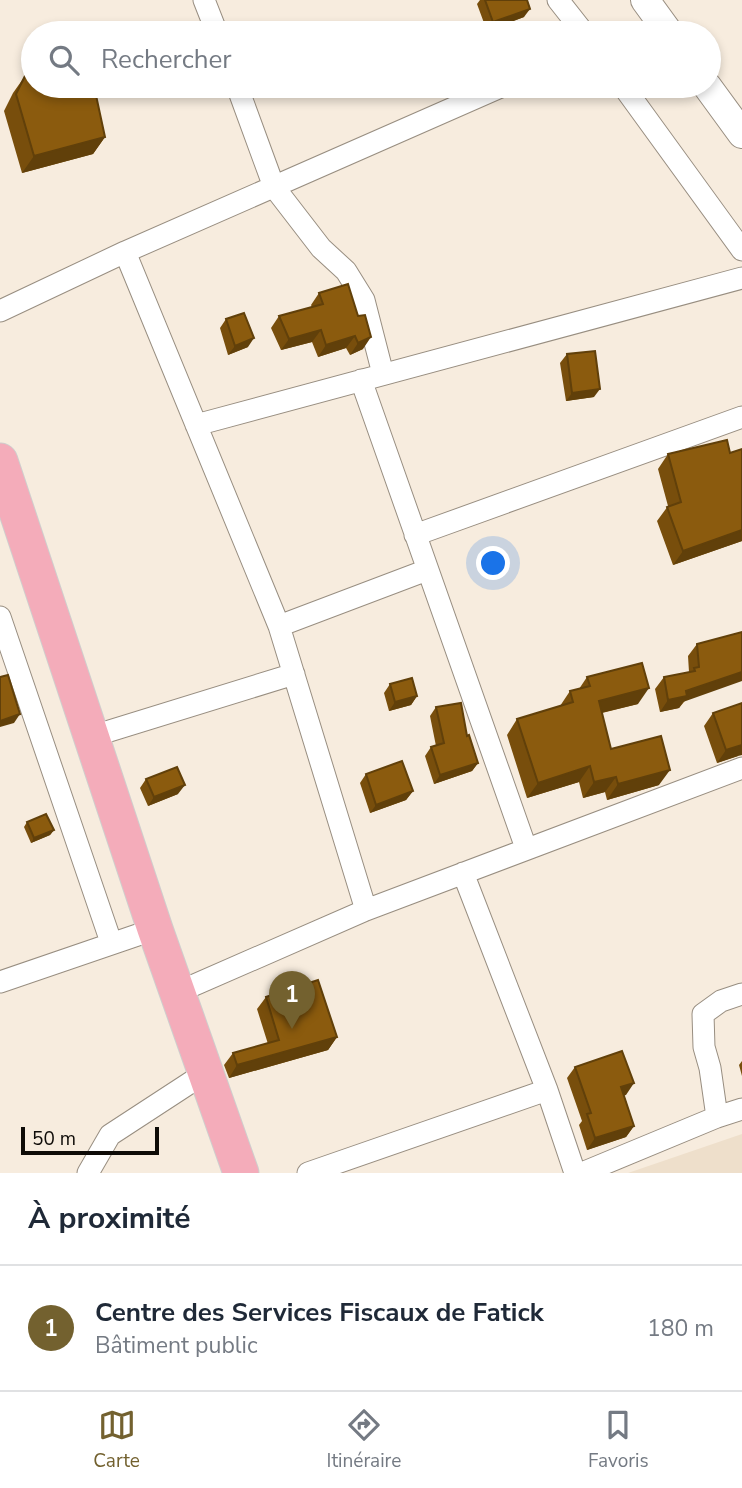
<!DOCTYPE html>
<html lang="fr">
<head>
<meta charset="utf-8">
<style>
  :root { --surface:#fff; --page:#f2f2f3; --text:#1f2937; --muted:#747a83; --line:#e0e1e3; --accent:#73612f }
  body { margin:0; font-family:"Nunito Sans",sans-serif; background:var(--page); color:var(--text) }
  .scale { position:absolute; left:21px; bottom:18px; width:138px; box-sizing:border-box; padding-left:7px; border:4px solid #0e0b07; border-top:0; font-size:19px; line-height:24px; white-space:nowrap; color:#0e0b07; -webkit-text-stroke:5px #f7ecde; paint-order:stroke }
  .you { position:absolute; left:494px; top:564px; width:24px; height:24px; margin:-18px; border:5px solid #fff; border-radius:50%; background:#1a73e8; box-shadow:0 0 0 10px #1a73e833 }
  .badge { display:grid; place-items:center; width:46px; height:46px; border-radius:50%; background:var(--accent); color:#fff; font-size:23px; font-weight:700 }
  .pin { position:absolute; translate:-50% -58px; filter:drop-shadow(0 2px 4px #0008) }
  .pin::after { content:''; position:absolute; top:37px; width:24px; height:21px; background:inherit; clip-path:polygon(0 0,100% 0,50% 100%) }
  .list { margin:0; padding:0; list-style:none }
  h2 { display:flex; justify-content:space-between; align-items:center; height:91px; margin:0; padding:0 28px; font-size:30px }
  h2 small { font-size:23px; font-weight:400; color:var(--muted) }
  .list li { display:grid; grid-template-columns:46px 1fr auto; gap:21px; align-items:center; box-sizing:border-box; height:126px; padding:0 28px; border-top:2px solid var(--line) }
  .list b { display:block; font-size:26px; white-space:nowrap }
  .list p { margin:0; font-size:23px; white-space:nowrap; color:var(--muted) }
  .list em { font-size:23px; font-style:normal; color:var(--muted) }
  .icon { flex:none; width:38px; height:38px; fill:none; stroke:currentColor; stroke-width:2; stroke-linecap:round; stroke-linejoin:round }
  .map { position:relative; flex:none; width:742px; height:1173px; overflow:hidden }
  .search { position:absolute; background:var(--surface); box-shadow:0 4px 10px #0003; left:21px; right:21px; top:21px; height:77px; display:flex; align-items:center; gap:18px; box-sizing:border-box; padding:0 24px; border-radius:38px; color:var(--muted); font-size:26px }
  .sheet { height:217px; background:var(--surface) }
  nav { display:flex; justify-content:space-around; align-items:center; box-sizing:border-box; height:98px; border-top:2px solid var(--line); background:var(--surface); font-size:19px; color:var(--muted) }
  nav a { display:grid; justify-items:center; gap:4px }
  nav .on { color:var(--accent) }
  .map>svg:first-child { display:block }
  .built { fill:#eedfcb }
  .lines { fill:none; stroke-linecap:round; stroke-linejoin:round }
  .minor-casing { stroke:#988e81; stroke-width:23 }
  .tertiary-casing { stroke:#988e81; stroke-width:30 }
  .primary-casing { stroke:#cfcecd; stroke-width:37 }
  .minor { stroke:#fff; stroke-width:21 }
  .tertiary { stroke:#fff; stroke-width:28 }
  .primary { stroke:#f4acba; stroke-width:35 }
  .wall { fill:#784e0c }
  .shaded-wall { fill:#61400a }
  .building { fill:#8b5b0e; stroke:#61400a; stroke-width:2 }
</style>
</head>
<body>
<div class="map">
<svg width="742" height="1173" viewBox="0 0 742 1173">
  <rect width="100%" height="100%" fill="#f7ecde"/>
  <!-- built -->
  <path class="built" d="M742,1134v39h-114z"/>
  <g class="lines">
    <!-- minor casing -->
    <g class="minor-casing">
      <path id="minor" d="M204,0l13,33
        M558,0l26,33
        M237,86l37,101 47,61 25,23 18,29 19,74
        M623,86l119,164
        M125,252l154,374 87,284
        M0,311l125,-59 378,-166
        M361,380l165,468
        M196,425l546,-147
        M415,535l327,-118
        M0,617l111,325
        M279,626l148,-56
        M90,737l204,-63
        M463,873l84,217 28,83
        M0,982l155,-53
        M176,993l190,-83 376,-142
        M717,1117l-7,-49 -6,-21 -1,-33 18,-13 21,-7
        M88,1173l22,-38 95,-62
        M308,1173l239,-83
        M582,1173l135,-56 25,-8"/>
    </g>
    <!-- tertiary casing -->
    <g class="tertiary-casing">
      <path id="tertiary" d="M645,0l24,33
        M707,86l35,48"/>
    </g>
    <!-- primary casing -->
    <g class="primary-casing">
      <path id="primary" d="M0,461l155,468 86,244"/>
    </g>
    <!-- minor -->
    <use href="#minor" class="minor"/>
    <!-- tertiary -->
    <use href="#tertiary" class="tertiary"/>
    <!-- primary -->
    <use href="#primary" class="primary"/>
  </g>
  <!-- wall -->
  <path class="wall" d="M480,0h47l-3,17 -37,14 -10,-27z
    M25,76l80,61 -12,17 -71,19 -18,-62 9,-18z
    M348,284l15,65 -13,6 -4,-7 -28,9 -6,-15 -31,8 -10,-22 8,-12 33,-9 -1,-2 8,-12z
    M226,319l22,28 -20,8 -8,-27z
    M567,354l27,43 -28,4 -6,-38z
    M730,453l12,88 -69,24 -16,-44 11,-15 -10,-37 10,-15z
    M742,632l-63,76 -19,4 -5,-23 9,-12 25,-5 -1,-16 9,-12z
    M587,677l51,27 -36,9 9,36 48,36 -52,15 -2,-8 -22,6 -4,-16 -52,16 -20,-63 10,-16 43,-13 10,-15 9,-2z
    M390,684l27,12 -6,9 -22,6 -5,-18z
    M436,707l31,29 11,27 -6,8 -38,13 -9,-28 6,-9 5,-1 -6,-30z
    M713,713l25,43 -21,7 -13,-37z
    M366,774l47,17 -7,9 -36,13 -10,-30z
    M146,779l32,15 -30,12 -8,-18z
    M27,822l27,8 -4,5 -19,8 -7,-16z
    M266,997l71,40 -9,13 -99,28 -5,-13 9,-12 35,-9 -11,-35z
    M742,1061v15l-3,-11z
    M575,1067l51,28h-2l10,31 -8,11 -39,13 -8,-25 3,-4 -15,-43z"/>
  <!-- shaded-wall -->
  <path class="shaded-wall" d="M530,9l-6,8 -37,14 6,-9z
    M105,137l-12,17 -71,19 12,-17z
    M321,330l-9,12 -31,8 8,-11z
    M355,336l-9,12 -28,9 8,-12z
    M371,337l-8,12 -13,6 8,-12z
    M254,338l-6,9 -20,8 7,-9z
    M600,389l-6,8 -28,4 6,-8z
    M742,530v11l-69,24 10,-14z
    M742,672v9l-59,21 -4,6 -19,4 8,-12 18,-9z
    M649,688l-11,16 -50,12 11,-15z
    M417,696l-6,9 -22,6 6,-9z
    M20,714l-6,9 -14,4v-6z
    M742,745v10l-4,1 -21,7 9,-13z
    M478,763l-6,8 -38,13 6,-9z
    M590,766l-11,16 -52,16 11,-15z
    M670,770l-11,15 -52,15 11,-16z
    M616,777l-11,15 -22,6 11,-16z
    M185,785l-7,9 -30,12 6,-9z
    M413,791l-7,9 -36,13 6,-8z
    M54,830l-4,5 -19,8 3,-5z
    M337,1037l-9,13 -99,28 8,-13z
    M634,1083l-8,12 -13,4 8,-12z
    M634,1126l-8,11 -39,13 8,-12z"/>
  <!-- building -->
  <path class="building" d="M485,0h42l3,9 -37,13z
    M33,75v11h61l11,51 -71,19 -18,-62 9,-18z
    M348,284l10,32 7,-1 6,22 -13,6 -3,-7 -29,9 -5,-15 -32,9 -10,-23 44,-12 -4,-11z
    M244,313l10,25 -19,8 -9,-27z
    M595,351l5,38 -28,4 -5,-39z
    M727,440l3,13 12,-4v81l-59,21 -16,-44 14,-5 -13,-48z
    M742,632v40l-56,19 1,5 -19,4 -4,-23 31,-6 -1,-3 5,-1 -2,-23z
    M642,663l7,25 -50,13 12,48 50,-13 9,34 -52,14 -2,-7 -22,5 -4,-16 -52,17 -21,-64 56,-17 -3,-11 20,-5 -3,-9z
    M8,675l12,39 -20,7v-44z
    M412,678l5,18 -22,6 -5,-18z
    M461,703l6,33 2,-1 9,28 -38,12 -9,-28 13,-4 -8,-36z
    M742,703v42l-16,5 -13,-37z
    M402,761l11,30 -37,14 -10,-31z
    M177,767l8,18 -31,12 -8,-18z
    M46,814l8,16 -20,8 -7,-16z
    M318,980l19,57 -100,28 -4,-12 46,-13 -13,-43z
    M622,1051l12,32 -13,4 13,39 -39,12 -8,-24 4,-1 -16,-46z"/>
</svg>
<div class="scale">50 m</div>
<div class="you"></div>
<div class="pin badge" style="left:292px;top:1029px">1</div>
<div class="search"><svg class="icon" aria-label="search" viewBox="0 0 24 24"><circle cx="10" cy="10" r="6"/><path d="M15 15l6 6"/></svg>Rechercher</div>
</div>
<section class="sheet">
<h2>À proximité<small></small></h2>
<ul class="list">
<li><span class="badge">1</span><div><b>Centre des Services Fiscaux de Fatick</b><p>Bâtiment public</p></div><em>180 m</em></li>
</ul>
</section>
<nav>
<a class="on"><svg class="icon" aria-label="map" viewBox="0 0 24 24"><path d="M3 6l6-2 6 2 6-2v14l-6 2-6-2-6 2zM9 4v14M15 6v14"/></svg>Carte</a>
<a><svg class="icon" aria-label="directions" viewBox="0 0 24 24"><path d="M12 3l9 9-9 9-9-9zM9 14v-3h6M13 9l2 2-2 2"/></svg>Itinéraire</a>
<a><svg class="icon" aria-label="saved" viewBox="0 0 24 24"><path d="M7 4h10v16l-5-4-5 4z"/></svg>Favoris</a>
</nav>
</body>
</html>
